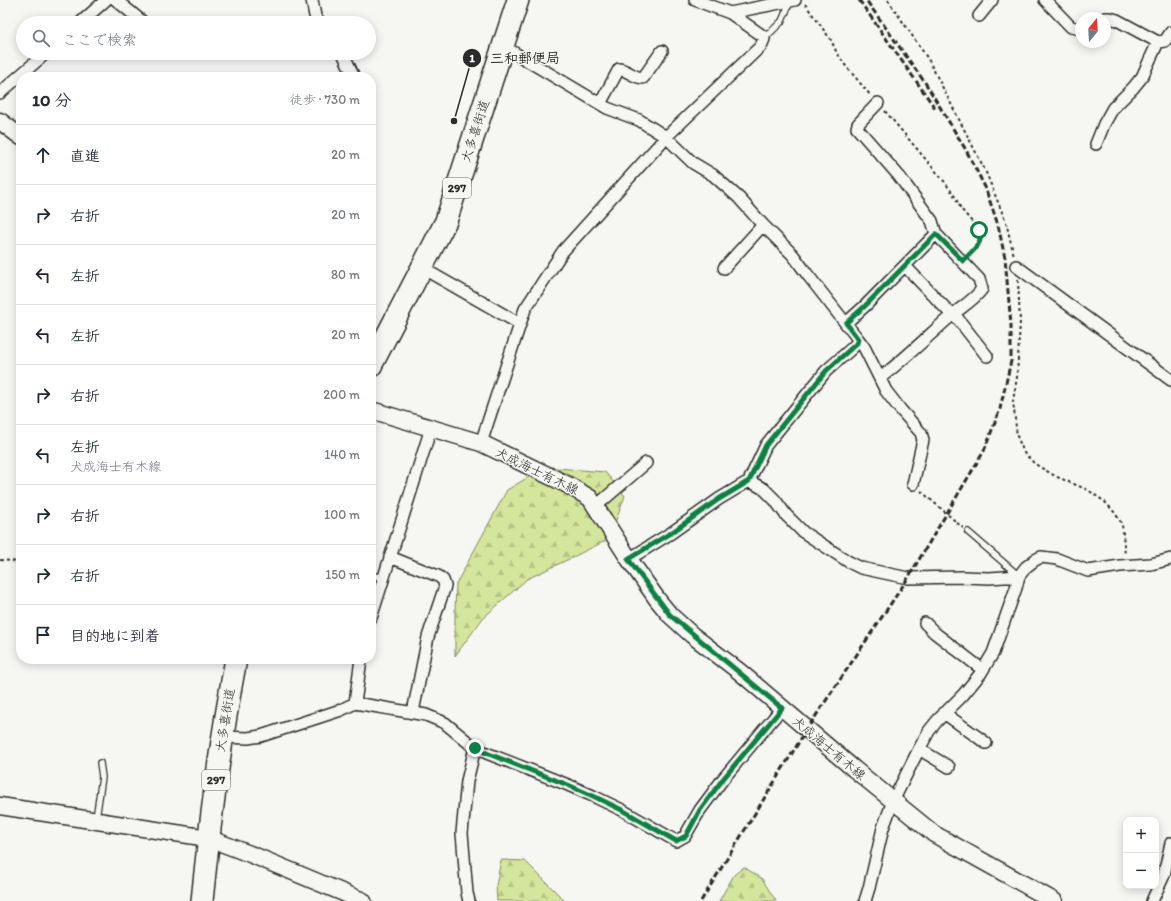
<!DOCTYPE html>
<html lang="ja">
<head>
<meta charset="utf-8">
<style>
  :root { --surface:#fff; --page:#f2f2f3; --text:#1f2937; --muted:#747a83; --line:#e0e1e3 }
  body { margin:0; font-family:Itim,"Klee One",sans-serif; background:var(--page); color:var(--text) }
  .controls { position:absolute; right:12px; bottom:12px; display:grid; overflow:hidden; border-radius:8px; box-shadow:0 2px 10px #0003 }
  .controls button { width:36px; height:36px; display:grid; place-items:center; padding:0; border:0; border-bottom:1px solid var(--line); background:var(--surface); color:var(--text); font:20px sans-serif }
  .compass { position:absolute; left:1075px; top:12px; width:36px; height:36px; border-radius:50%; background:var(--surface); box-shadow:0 2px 10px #0003; rotate:18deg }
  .stop { position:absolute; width:12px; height:12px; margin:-9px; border:3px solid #0b8043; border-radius:50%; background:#fff }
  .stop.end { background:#0b8043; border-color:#fff; box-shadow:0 1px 4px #0008 }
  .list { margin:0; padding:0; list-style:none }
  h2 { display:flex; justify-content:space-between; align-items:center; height:52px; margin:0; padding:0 16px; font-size:17px }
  h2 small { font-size:13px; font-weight:400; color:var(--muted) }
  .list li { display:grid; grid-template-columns:26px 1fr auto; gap:12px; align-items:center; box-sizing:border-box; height:60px; padding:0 16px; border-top:1px solid var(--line) }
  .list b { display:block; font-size:15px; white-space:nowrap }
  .list p { margin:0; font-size:13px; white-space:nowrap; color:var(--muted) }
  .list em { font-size:13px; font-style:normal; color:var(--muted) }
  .icon { flex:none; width:22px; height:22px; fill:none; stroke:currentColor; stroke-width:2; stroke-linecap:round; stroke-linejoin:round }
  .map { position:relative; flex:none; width:1171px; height:901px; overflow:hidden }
  .search { position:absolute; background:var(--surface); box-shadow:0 2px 10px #0003; left:16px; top:16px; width:360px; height:44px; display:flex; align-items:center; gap:10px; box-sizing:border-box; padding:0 14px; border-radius:22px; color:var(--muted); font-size:15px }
  .panel { position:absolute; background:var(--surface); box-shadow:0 2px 10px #0003; left:16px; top:72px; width:360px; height:592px; border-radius:16px }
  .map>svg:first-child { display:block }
  .forest { fill:url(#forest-firs); stroke:#808863 }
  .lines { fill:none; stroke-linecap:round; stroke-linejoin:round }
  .lane-casing { stroke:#2b2b2b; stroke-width:8 }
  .street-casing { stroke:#2b2b2b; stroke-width:14 }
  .secondary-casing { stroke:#2b2b2b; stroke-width:19 }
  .highway-casing { stroke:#2b2b2b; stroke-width:24 }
  .path { stroke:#2b2b2b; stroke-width:2; stroke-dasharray:3 3; stroke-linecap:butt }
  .lane { stroke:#f6f6f2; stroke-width:5.5 }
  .street { stroke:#f6f6f2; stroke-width:11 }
  .secondary { stroke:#f6f6f2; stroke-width:16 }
  .highway { stroke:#f6f6f2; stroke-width:21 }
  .rail { stroke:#2b2b2b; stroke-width:3; stroke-dasharray:6 3; stroke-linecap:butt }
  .route { stroke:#0b8043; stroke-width:5 }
  .labels { text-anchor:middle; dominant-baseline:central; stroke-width:3; stroke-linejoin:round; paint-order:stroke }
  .shield { fill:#f6f6f2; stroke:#686867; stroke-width:1 }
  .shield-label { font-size:12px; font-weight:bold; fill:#2b2b2b }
  .street-label { font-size:13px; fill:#2b2b2b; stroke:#f6f6f2 }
  .leader { fill:none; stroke:#2b2b2b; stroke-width:1.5 }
  .callout-dot { fill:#2b2b2b; stroke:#f6f6f2; stroke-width:1.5 }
  .mark-label { font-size:12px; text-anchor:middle; font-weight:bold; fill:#fff }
  .callout-label { font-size:14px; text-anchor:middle; font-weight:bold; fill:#2b2b2b; stroke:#f6f6f2; stroke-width:3; stroke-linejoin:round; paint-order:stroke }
</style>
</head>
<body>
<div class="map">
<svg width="1171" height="901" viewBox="0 0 1171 901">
  <defs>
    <pattern id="forest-firs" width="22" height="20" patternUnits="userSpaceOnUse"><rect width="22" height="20" fill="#d4e69b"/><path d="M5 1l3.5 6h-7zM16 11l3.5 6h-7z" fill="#b6c586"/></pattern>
  </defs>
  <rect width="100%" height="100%" fill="#f6f6f2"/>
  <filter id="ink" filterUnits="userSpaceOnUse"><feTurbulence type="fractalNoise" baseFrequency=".025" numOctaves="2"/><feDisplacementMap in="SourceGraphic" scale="8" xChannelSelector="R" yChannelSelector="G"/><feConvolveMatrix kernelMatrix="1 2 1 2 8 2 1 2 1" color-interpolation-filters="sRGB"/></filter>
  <g filter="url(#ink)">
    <!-- forest -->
    <path class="forest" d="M545,467l60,5 20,24 -16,43 -42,21 -40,19 -44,39 -28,38v-45l1,-27 51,-94z
      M501,860l24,1 40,40h-68l-1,-15z
      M744,867l18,12 14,22h-12l-1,-2 -6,2h-38l15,-26z"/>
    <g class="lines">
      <!-- lane casing -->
      <g class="lane-casing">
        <path id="lane" d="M764,39l18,-18 8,-19
          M968,532l50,43
          M371,575l13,3
          M96,819l6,-42 -2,-14"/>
      </g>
      <!-- street casing -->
      <g class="street-casing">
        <path id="street" d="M116,0l28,23
          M312,0l3,16 4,7
          M1045,0l26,27 10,2
          M730,13l65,-13
          M979,16l13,-16
          M1105,18h5l7,2 41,22 7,-1 6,-9
          M80,23l26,-23
          M503,46l104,62 32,12 27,17 27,26 20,12 26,23 24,27 30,30 14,19 51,65 -1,4 -6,6 -25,22 -60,74 -17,36 -30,18 -48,34 -42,26
          M343,53l11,24
          M0,93l46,-40
          M878,103l-20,21 -1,4 42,48 33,45 4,13 43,45 3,10c-8,11 -20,18 -30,26 -24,21 -47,44 -72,63
          M600,104l19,-35c9,1 15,9 24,9l19,-27
          M1096,144l8,-20 9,-16 20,-20 9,-11 16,-35
          M905,266l47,49
          M1016,266l155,114
          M422,268l98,56
          M724,268l39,-43
          M954,314l33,42
          M846,323l19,-17 71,-72
          M858,339l6,8 22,44 14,18 21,24 2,7 -10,44
          M481,443l44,-134 38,-58 103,-114 95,-91 3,-7 -1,-3 -33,-23 -35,-13
          M749,481l15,8 11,11 11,15 17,17 46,30 12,6 47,10 55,-1 26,1 30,-2
          M595,507l51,-44
          M390,557l48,19 5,4 2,6 -17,51 -15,75
          M371,618l60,-190
          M981,673l12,-20 23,-65 3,-12 7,-9 9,-7 6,-3 16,2 31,12 32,-5 31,-2 20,-5
          M355,703l6,-44
          M944,713l42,30
          M222,737l26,1 13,-2 80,-26 14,-7 71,12 19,8 30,25 14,6 79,31 25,11 29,14 54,31 9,-5 15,-26 23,-31 59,-71
          M919,749l30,18
          M469,901l-2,-8 -5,-60 5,-52 8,-33
          M865,901l4,-13 14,-60 10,-27 24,-48 12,-22 8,-10 26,-26 18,-22v-3l-2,-3 -44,-34 -10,-10
          M1152,901l12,-26 7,-32"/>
      </g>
      <!-- secondary casing -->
      <g class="secondary-casing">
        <path id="secondary" d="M0,121l21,16
          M371,410l110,33 87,42 22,13 39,61 28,40 13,16 22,20 48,37 114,97 80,65 120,67
          M0,806l208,32 47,18 108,45"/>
      </g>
      <!-- highway casing -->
      <g class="highway-casing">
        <path id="highway" d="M371,366l75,-145 72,-221
          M202,901c8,-81 19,-162 34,-242"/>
      </g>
      <!-- path -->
      <path class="path" d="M888,0l40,59 57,111 21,52 8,34
        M805,4l26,36 5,11 9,14 26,31
        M885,111l59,70 10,14 7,14 18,21 2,5 -1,7 -11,12
        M1018,280l2,42 -3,55 -4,24 4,35 7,17 11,11 20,12 33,14 17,12 10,11 7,11 3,31
        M921,491l42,37
        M0,560l21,2"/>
      <!-- lane -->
      <use href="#lane" class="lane"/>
      <!-- street -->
      <use href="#street" class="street"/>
      <!-- secondary -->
      <use href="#secondary" class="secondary"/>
      <!-- highway -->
      <use href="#highway" class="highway"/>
      <!-- rail -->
      <path class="rail" d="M859,0l76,108
        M701,901l106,-172 101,-151 76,-127 16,-42 11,-48v-36l-6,-67 -7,-33 -13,-38 -19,-37 -40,-66 -60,-84"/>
    </g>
  </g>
  <g class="lines" filter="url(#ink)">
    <!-- route -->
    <path class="route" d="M475,748l14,6 79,31 25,11 29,14 54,31 10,-5 14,-26 23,-31 59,-71 -112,-93 -42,-56 43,-26 48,-34 30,-18 17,-36 60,-74 31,-28 1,-4 -12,-16 19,-17 71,-72 27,27c8,-9 22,-18 16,-31"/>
  </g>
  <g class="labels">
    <!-- shield labels -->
    <g class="shield">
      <rect x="443" y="178" width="28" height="20" rx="3"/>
      <rect x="202" y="770" width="28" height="20" rx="3"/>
    </g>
    <g class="shield-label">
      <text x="457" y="188">297</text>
      <text x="216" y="780">297</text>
    </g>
    <!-- street labels -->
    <g class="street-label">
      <text transform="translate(475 131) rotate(-72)">大多喜街道</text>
      <text transform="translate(537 471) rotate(26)">犬成海士有木線</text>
      <text transform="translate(225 720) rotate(-81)">大多喜街道</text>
      <text transform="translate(829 748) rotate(40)">犬成海士有木線</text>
    </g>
  </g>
  <!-- callouts -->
  <path class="leader" d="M454 121L472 58"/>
  <g class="callout-dot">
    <circle cx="454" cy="121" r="4"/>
    <circle cx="472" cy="58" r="10"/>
  </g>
  <g class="mark-label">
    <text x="472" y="62">1</text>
  </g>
  <g class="callout-label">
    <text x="525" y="63">三和郵便局</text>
  </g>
</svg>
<div class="controls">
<button>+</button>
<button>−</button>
</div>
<svg class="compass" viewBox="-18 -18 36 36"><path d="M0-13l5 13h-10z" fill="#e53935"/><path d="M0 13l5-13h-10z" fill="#747a83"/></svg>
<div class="stop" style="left:979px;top:230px"></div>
<div class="stop end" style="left:475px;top:748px"></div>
<div class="search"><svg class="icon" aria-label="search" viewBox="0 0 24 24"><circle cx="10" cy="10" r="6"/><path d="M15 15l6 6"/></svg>ここで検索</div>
<section class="panel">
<h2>10 分<small>徒歩 · 730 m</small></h2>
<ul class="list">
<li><svg class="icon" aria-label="ahead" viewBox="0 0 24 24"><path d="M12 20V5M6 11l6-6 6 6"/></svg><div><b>直進</b></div><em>20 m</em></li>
<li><svg class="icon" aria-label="right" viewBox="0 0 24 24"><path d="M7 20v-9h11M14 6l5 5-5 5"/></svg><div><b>右折</b></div><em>20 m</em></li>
<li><svg class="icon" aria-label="left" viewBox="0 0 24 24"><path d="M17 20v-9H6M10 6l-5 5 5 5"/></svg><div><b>左折</b></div><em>80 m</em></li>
<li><svg class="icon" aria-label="left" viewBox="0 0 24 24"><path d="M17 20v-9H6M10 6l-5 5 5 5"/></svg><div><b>左折</b></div><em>20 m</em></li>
<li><svg class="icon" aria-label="right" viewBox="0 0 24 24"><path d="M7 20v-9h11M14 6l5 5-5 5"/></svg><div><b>右折</b></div><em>200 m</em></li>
<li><svg class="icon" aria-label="left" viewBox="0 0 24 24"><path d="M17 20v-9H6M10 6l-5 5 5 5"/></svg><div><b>左折</b><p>犬成海士有木線</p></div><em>140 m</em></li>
<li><svg class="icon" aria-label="right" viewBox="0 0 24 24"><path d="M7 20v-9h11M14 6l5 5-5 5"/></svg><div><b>右折</b></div><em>100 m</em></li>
<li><svg class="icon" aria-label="right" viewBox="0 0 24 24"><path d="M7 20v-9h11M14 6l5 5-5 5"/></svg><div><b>右折</b></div><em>150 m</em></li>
<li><svg class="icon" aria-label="arrive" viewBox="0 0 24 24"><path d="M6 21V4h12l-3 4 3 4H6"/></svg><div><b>目的地に到着</b></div></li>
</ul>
</section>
</div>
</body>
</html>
